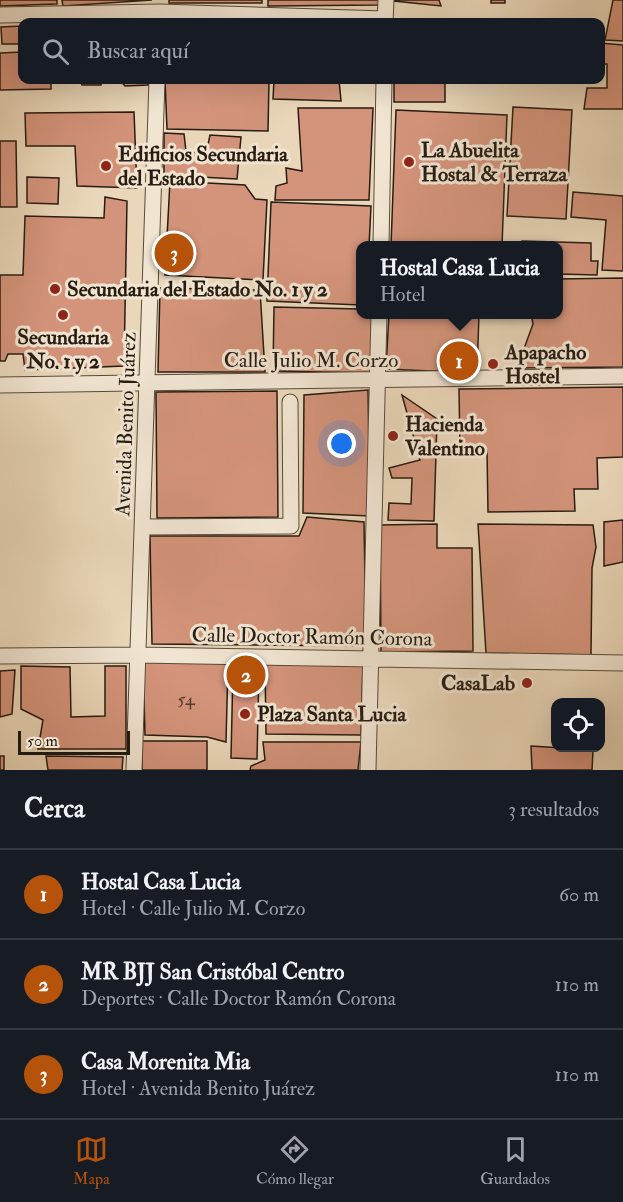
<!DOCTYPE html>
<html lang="es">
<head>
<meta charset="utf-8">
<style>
  :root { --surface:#171b24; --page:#20242c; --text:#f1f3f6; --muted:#9ea1a6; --line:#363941; --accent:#b45309 }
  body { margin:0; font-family:"IM FELL Double Pica",serif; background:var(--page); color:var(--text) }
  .controls { position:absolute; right:18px; bottom:18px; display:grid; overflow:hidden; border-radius:12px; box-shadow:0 6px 24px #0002 }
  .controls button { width:54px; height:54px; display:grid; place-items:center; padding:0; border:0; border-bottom:2px solid var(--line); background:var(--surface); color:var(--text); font:30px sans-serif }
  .scale { position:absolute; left:18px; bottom:15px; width:112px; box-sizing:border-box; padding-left:6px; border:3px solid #271c12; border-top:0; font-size:16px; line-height:21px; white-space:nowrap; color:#271c12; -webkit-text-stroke:4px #f1e5d2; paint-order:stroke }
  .you { position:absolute; left:342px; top:444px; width:21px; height:21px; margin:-15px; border:4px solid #fff; border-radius:50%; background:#1a73e8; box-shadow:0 0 0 9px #1a73e833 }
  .badge { display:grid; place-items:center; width:39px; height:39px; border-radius:50%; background:var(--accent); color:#fff; font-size:20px; font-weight:700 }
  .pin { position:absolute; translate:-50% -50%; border:3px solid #fff; box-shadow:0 2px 6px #0006 }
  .popup { position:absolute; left:356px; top:241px; width:207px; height:78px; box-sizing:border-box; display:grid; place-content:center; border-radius:12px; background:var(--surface); filter:drop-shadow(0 2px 4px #0005); font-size:20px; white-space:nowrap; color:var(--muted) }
  .popup b { font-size:22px; color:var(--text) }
  .popup::after { content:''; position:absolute; left:50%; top:100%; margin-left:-12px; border:12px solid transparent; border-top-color:var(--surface) }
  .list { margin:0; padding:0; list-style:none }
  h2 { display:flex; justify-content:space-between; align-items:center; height:78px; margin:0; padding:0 24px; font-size:26px }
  h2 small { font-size:20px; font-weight:400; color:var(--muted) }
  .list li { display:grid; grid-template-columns:39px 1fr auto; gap:18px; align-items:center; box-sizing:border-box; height:90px; padding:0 24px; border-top:2px solid var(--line) }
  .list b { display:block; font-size:22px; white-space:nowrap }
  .list p { margin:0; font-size:20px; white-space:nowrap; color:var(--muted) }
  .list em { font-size:20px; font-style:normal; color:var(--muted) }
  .icon { flex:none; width:33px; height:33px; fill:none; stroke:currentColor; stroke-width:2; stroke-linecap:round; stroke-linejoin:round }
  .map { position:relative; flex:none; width:623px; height:770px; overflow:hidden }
  .search { position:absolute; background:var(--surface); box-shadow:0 6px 24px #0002; left:18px; right:18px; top:18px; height:66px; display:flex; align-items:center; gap:15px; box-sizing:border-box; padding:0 21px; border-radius:12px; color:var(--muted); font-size:22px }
  .sheet { height:348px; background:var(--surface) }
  nav { display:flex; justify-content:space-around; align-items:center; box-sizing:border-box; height:84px; border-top:2px solid var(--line); background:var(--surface); font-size:16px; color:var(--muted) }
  nav a { display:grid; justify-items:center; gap:3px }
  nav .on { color:var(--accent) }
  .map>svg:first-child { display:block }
  .building { fill:#d4947b; stroke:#271c12; stroke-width:1.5 }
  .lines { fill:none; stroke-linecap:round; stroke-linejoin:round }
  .minor-casing { stroke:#584b3c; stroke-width:17 }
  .minor { stroke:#f1e5d2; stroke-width:15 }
  .poi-dot { fill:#8f2418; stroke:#f1e5d2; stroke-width:2 }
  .labels { text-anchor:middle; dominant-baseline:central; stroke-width:6; stroke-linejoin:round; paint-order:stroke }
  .number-label { font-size:18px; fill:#523a2c }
  .poi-label { font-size:21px; font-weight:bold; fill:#271c12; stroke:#f1e5d2; text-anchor:start }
  .street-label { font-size:21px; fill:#271c12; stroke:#f1e5d2 }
</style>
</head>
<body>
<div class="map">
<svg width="623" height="770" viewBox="0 0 623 770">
  <rect width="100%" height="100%" fill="#ead7b9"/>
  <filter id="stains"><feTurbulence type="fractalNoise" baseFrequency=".00333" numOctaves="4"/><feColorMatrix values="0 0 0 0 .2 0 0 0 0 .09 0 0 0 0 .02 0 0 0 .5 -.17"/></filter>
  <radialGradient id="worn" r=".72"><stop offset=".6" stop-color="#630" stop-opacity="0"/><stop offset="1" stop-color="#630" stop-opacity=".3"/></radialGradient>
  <!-- building -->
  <path class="building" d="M0,0h57v4l-57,2z
    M62,0h90l-89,6z
    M169,0h93v3h-93z
    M268,0h112v5l-112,1z
    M394,0h45l2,6 -47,-5z
    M491,0h14v3h-14z
    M613,0h10v41l-18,-1z
    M168,19l103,3h-103z
    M148,20v2h-60z
    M22,26v18h-20l-1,-17z
    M600,43l23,2v64h-39l3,-21h20v-24h-7z
    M22,52v28h29v9l-51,1v-37z
    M80,80h22l-1,5h-19z
    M120,80h28v5l-23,1z
    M165,80h104l-1,51 -101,-2z
    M274,80h65l2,21 -68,-2z
    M394,80h51v22h-51z
    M513,107l59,3 -6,109 -59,-3z
    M298,108h75l-4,92h-94l1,-14 11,-3 -1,-15 16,3z
    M396,110l111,5 -5,131h-111z
    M134,112l3,76 -60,-2 -2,-40h-49l-1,-33z
    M164,133l20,1 2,17 20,3 4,-19 31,2 -4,42 -73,-4z
    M0,141h16l1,66h-17z
    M27,177l32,1 -1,26 -31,-1z
    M170,181l75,4 10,14 12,1 -4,80 -98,-5z
    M573,192l50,4v75l-21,-1 4,-50 -35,-3z
    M105,197l22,4 -3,165 -99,4 -2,-16h-15l-3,7h-5v-86h23l2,-59 79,2z
    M271,202l100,4 -2,40h-9v59l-93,-4z
    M522,241l69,2v18h7l-1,14 -39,-1v-28h-36z
    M623,278v89l-106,1 16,-44 -2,-10h27v-35z
    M160,288l100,2 5,82h-107z
    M274,307l86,2v5h13l-1,59 -99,-2z
    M389,314h90l-2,59 -91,-4z
    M623,387v70l-26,1 1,31h-24l1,22 -87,1 -1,-62h-27l-1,-61z
    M368,390l2,126 -67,-3 1,-118z
    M277,391l1,126 -121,1 -1,-126z
    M402,395l35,24 -3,102 -46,-1 1,-17 22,1 1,-26h-20l-3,-10 31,-8z
    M307,517l57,5 2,124 -214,-2 -2,-108h149z
    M623,520v42l-19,4v-44z
    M437,524v24h35l1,103 -92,1 -1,-127z
    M478,524l115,1 3,22 -4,21 -1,87 -105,-2z
    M143,660l85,3 -2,79 -19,-5 -62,-2z
    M265,664l98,2 -2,69 -95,-1z
    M21,666l49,1 1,50 34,-1v-50h21v83h-88l5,-29 -22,-11z
    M233,669l26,1 -2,89 -26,-1z
    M15,670l-3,44 -12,3v-46z
    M142,741h65v29h-65z
    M263,742h98l-3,28h-108l1,-4 14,-6z
    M531,746l62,4 -1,20h-60z
    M0,756h4v14h-4z
    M46,756l77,1 -1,13h-74z"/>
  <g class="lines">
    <!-- minor casing -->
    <g class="minor-casing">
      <path id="minor" d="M0,15l159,-3 226,7
        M385,22l1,-22
        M381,246l3,-166
        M0,385l623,-9
        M143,527l148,-1 -1,-124
        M0,656l138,-1 485,8
        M134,770l23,-690
        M368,770l11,-456"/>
    </g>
    <!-- minor -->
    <use href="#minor" class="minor"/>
  </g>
  <!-- markers -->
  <g class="poi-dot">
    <circle cx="409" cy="162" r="6"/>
    <circle cx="106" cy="166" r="6"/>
    <circle cx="55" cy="289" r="6"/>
    <circle cx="63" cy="315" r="6"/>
    <circle cx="493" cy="364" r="6"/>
    <circle cx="393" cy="436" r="6"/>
    <circle cx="527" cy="683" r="6"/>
    <circle cx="245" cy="714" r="6"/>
  </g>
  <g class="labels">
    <!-- number labels -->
    <g class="number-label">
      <text x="186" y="699">54</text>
    </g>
    <!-- poi labels -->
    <g class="poi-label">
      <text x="421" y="150">La Abuelita<tspan x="421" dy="24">Hostal &amp; Terraza</tspan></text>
      <text x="118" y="154">Edificios Secundaria<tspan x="118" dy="24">del Estado</tspan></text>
      <text x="67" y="289">Secundaria del Estado No. 1 y 2</text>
      <text x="63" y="337" text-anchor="middle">Secundaria<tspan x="63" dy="24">No. 1 y 2</tspan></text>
      <text x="505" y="352">Apapacho<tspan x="505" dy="24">Hostel</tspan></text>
      <text x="405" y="424">Hacienda<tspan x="405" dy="24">Valentino</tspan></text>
      <text x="515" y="683" text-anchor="end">CasaLab</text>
      <text x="257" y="714">Plaza Santa Lucia</text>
    </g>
    <!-- street labels -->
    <g class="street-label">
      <text x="311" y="360">Calle Julio M. Corzo</text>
      <text transform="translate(126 424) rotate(-88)">Avenida Benito Juárez</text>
      <text transform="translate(312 637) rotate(1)">Calle Doctor Ramón Corona</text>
    </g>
  </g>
  <rect width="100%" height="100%" filter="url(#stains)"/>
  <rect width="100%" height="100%" fill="url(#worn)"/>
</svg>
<div class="controls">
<button><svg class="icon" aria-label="locate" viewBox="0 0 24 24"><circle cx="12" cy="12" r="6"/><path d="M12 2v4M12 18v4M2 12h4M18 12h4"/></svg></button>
</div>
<div class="scale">50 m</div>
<div class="you"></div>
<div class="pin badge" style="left:459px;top:361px">1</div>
<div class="popup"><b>Hostal Casa Lucia</b>Hotel</div>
<div class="pin badge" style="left:246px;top:675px">2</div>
<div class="pin badge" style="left:174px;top:253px">3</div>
<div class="search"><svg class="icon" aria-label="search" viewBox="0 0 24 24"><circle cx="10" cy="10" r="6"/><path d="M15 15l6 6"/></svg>Buscar aquí</div>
</div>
<section class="sheet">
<h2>Cerca<small>3 resultados</small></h2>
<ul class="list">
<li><span class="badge">1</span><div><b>Hostal Casa Lucia</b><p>Hotel · Calle Julio M. Corzo</p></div><em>60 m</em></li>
<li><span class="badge">2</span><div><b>MR BJJ San Cristóbal Centro</b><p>Deportes · Calle Doctor Ramón Corona</p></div><em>110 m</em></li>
<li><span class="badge">3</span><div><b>Casa Morenita Mia</b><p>Hotel · Avenida Benito Juárez</p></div><em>110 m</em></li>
</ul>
</section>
<nav>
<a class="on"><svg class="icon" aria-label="map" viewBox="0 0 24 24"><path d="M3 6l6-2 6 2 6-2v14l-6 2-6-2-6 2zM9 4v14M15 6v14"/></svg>Mapa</a>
<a><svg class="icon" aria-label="directions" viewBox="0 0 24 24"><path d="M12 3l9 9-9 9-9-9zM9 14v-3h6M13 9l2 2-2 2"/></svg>Cómo llegar</a>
<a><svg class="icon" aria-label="saved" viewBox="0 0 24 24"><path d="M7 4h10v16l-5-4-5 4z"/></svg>Guardados</a>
</nav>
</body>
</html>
